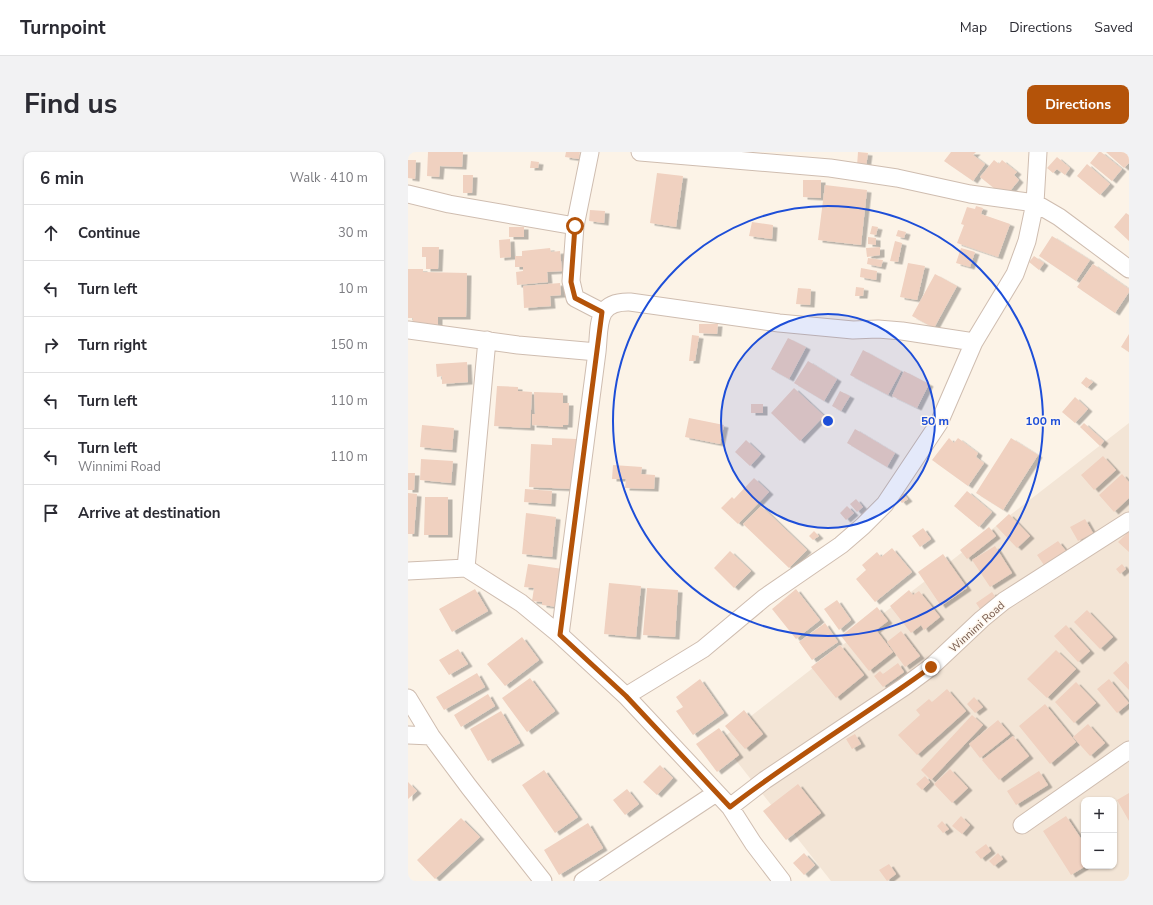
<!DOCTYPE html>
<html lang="en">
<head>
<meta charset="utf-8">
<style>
  :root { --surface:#fff; --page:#f2f2f3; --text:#2b2b33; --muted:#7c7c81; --line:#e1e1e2; --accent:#b45309 }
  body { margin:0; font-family:"Nunito Sans",sans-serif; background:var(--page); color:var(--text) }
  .controls { position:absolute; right:12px; bottom:12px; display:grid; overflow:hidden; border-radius:8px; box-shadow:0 1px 3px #0004 }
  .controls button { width:36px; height:36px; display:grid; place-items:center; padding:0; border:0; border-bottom:1px solid var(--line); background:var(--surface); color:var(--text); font:20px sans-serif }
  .stop { position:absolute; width:12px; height:12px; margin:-9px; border:3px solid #b45309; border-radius:50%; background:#fff }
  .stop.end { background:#b45309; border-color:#fff; box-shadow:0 1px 4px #0008 }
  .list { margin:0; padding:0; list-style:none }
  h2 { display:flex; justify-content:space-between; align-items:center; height:52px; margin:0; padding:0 16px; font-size:17px }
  h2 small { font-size:13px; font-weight:400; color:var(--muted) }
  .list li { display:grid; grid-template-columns:26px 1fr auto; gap:12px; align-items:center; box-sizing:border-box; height:56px; padding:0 16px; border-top:1px solid var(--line) }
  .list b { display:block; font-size:15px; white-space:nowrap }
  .list p { margin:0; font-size:13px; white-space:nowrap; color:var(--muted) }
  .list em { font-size:13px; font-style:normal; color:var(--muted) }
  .icon { flex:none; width:22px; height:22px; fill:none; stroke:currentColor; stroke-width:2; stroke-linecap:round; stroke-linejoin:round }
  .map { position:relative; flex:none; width:721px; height:729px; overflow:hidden; border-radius:8px }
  header { display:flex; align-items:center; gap:24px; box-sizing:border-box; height:56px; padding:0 20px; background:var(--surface); border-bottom:1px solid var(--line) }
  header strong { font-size:19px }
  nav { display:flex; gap:22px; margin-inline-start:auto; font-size:14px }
  .intro { display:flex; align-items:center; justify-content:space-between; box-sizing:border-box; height:96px; padding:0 24px }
  h1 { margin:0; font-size:28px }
  .button { padding:10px 18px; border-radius:8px; background:var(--accent); color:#fff; font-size:14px; font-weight:700 }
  main { display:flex; gap:24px; padding:0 24px }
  aside { flex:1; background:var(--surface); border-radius:8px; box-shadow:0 1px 3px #0004 }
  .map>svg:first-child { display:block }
  .residential { fill:#f3e5d6; fill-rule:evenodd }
  .building { fill:#f0d1c0; filter:url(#shadow) }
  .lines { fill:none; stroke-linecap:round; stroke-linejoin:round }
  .street-casing { stroke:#cfbdb0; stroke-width:19 }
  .street { stroke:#fff; stroke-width:17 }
  .route { stroke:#b45309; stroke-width:5 }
  .ring { fill:none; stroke:#1d4ed8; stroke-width:2 }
  .labels { text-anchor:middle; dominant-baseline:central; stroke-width:3; stroke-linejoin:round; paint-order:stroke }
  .street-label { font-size:11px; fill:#75594c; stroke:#fef7ee }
  .centre { fill:#1d4ed8; stroke:#fef7ee; stroke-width:2 }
  .ring-label { font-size:12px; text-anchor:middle; font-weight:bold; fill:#1d4ed8; stroke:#fef7ee; stroke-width:3; stroke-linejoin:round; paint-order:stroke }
</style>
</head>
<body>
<header>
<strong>Turnpoint</strong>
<nav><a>Map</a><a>Directions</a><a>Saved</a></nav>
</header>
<div class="intro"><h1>Find us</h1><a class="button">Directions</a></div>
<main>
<aside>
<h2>6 min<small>Walk · 410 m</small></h2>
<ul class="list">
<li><svg class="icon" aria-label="ahead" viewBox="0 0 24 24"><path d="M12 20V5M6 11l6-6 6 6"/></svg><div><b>Continue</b></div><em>30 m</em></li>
<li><svg class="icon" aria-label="left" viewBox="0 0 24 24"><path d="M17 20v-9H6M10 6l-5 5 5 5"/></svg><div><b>Turn left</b></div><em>10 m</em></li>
<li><svg class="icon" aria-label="right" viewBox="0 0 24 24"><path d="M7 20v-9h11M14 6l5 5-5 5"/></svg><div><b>Turn right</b></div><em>150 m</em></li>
<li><svg class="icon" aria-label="left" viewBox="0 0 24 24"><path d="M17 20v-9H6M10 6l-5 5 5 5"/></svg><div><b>Turn left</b></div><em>110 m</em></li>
<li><svg class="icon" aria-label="left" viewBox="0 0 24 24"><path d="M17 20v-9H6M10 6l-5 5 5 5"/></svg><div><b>Turn left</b><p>Winnimi Road</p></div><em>110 m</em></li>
<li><svg class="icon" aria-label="arrive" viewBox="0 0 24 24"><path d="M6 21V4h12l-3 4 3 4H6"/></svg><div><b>Arrive at destination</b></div></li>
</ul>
</aside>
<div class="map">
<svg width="721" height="729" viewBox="0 0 721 729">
  <defs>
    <filter id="shadow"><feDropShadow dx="4.5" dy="2.5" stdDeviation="0" flood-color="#0004"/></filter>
  </defs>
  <rect width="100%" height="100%" fill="#fcf3e7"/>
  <!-- residential -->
  <path class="residential" d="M721,271v458h-298l-111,-141zM676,648h30v66h-30z"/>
  <!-- building -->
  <path class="building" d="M20,0h35l-1,15 -22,-1 -1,11 -12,-1z
    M158,0h14l-1,7 -14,-2z
    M450,0l10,1 -2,14 -9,-1z
    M543,0h25l-3,3 12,9 -12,17 -29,-20z
    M691,0h2l21,17 -10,12 -22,-18z
    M698,0h23v11l-5,5z
    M649,5l13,11 -5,7 -8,-6 -4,4 -6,-5z
    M0,8h8l-1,19 -7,-1z
    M586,8l5,4 3,-4 15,12 -3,3 5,5 -14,17 -25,-20z
    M123,9l8,1 -1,6h-8z
    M679,12l23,20 -10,11 -23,-19z
    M249,21l26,3 -7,51 -26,-4z
    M55,23h10l-1,18h-9z
    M395,28h18v18l-18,-1z
    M417,33l42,5 -6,55 -43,-5z
    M568,54l7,2 -2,6 29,10 -12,33 -41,-14 7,-18 -3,-1 6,-17 8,2z
    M182,58l15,1 -1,12 -15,-2z
    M718,61l3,2v26l-15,-14z
    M344,70l21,3 -1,14 -23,-3z
    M464,74l6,1 -2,8 -6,-1z
    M101,75h15v10h-15z
    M490,78l8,2 -2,6 -8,-2z
    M644,84l38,24 -14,21 -37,-25z
    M460,85l8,1v7l-8,-1z
    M102,87l1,18 -11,1 -1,-18z
    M487,89l7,2 -4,19 -8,-1z
    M14,95h17l-1,22h-12v-12h-4z
    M472,95v8l-13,2 -1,-9z
    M142,96l1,4 9,-1 2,20 -15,1 1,10 -31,3 -1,-13 7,-1v-4h-8v-11h7v-5z
    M553,96l14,4 -5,15 -14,-4z
    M626,104l10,7 -5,7 -10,-8z
    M460,106l15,2 -2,7 -14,-3z
    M500,111l17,3 -8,34 -17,-3z
    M685,112l36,25v3l-14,21 -38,-26z
    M453,116l16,3 -1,9 -16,-3z
    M0,117h15v3l44,1 -1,44h-28v8h-5v3h-20v-10h-5z
    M527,122l22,12 -23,42 -22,-12z
    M152,131l1,12 -11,1 1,10 -27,2 -1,-22z
    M448,135l8,1 -1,8h-8z
    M390,136l13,1 -1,16 -14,-1z
    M291,172h19l-1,10 -18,-1z
    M721,182v18l-8,-5z
    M284,183l7,1 -4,25h-6z
    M380,186l18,9 -17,32 -18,-10z
    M455,198l38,21 -13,24 -38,-20z
    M400,209l29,18 -13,22 -30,-18z
    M59,210l1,20 -26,2v-8l-5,1 -1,-13z
    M496,219l25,13 -12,24 -25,-12z
    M678,225l7,5 -6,6 -6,-5z
    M89,234l21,1v4l14,1 -2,36 -36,-2z
    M386,236l30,28 -24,25 -29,-28z
    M432,239l10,5 -9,15 -9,-5z
    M126,240l29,1v10h6l-1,22h-5v2l-31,-2v-11h3z
    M667,245l13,12 -13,14 -13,-11z
    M343,252h12v9h-12z
    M281,266l35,7 -4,19 -35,-7z
    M676,271l20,18 -4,5 -20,-19z
    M14,273l32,3 -2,22 -32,-3z
    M447,277l40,24 -8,14 -40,-24z
    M144,286l25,1 -2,50 -46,-2 2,-43 21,1z
    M541,286l5,5 4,-5 20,15 -2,4 8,6 -16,23 -36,-26z
    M603,286l27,17 -35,55 -27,-17z
    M338,288l15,14 -11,12 -15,-14z
    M695,304l13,14 -22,20 -13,-15z
    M13,307l32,2 -2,22 -31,-3z
    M205,313l29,2 -1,7 14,1 -1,14 -29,-1 1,-9h-14z
    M0,321h7l-1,17h-6z
    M714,322l7,8v16l-15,14 -15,-17z
    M346,326l15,14 -31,32 -17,-16 11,-11 2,2z
    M117,337l27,2 -1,13 -27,-2z
    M493,339l7,8 -6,4 -7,-8z
    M559,339l25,21 -13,15 -25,-21z
    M0,341l9,1 -3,40h-6z
    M17,345h23v38h-24z
    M448,347l7,8 -6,5 -7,-8z
    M353,354l46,44 -18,18 -46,-44z
    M439,354l7,7 -8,7 -6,-7z
    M118,361l30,4 -4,40 -30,-3z
    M601,362l21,22 -13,12 -21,-22z
    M677,367l8,14 -15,8 -8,-14z
    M581,375l7,9 -29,23 -7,-9z
    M515,376l8,11 -11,8 -8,-11z
    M406,379l5,5 -6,4 -4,-4z
    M721,379v21l-11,-10z
    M650,389l8,10 -22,14 -7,-10z
    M587,394l17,27 -22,14 -18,-27z
    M484,396l20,24 -37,30 -19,-23 10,-9 -4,-5 15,-13 4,5z
    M322,399l21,20 -17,17 -20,-20z
    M535,402l24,34 -26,18 -23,-34z
    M120,412l35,5 -5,38 -16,-2v-3l-10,-1 2,-13 -10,-1z
    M714,412l4,5 -6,5 -4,-5z
    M201,431l32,3 -5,51 -32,-3z
    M239,436l31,2 -3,47 -32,-2z
    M67,437l13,22 -36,21 -13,-23z
    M388,437l24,31 -24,19 -24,-30z
    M501,438l4,5 6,-4 21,26 -16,13 -3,-5 -10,8 -21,-27z
    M584,440l4,6 -16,11 -4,-6z
    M429,448l14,20 -12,10 -15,-21z
    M469,455l11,14 -12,9 17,22 -24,19 -28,-35z
    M679,458l26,27 -13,12 -26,-27z
    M417,471l13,19 -26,18 -13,-18z
    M658,473l24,26 -12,11 -24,-26z
    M493,479l19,25 -15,11 -18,-25z
    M114,485l17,23 -34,26 -18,-22z
    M432,493l24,30 -28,23 -25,-31z
    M50,497l10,15 -19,11 -10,-15z
    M648,498l20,19 -29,29 -20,-19z
    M718,509l3,4v25l-16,-17z
    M490,511l6,9 -21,15 -9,-11 6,-5 3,3z
    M69,521l8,14 -41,23 -8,-13z
    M122,526l25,33 -28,21 -25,-34z
    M292,527l24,34 -31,22 -17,-24 7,-4 -7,-10z
    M701,527l20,24 -12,10 -20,-24z
    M668,530l20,21 -22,20 -19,-21z
    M539,537l19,22 -49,44 -19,-20 22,-20 -4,-5 13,-11 3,3z
    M80,542l7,12 -34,21 -7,-12z
    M566,545l9,10 -8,6 -8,-9z
    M637,552l31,38 -26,22 -31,-38z
    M336,558l19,24 -18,15 -20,-23z
    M93,559l19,32 -32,18 -18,-32z
    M564,563l11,10 -52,55 -10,-10z
    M590,568l12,14 -30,24 -11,-14z
    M680,572l17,19 -15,13 -17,-19z
    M311,576l20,27 -22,17 -21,-28z
    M447,582l6,10 -9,5 -6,-10z
    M605,584l16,20 -30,24 -17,-20z
    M252,613l13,13 -16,17 -14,-13z
    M542,617l18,19 -16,15 -18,-19z
    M136,618l34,47 -23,16 -33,-48z
    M631,619l9,14 -32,20 -9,-14z
    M517,624l5,6 -8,8 -6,-6z
    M0,630l9,9 -9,8z
    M390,632l23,29 -35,27 -23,-29z
    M219,637l12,15 -14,11 -12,-15z
    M721,641v28l-12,-21z
    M553,664l9,9 -8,9 -10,-8z
    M658,664l18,27v24l-13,8 -28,-44z
    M53,666l19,19 -45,42 -18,-19z
    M534,669l7,8 -6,4 -6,-7z
    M180,671l15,25 -44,27 -15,-25z
    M578,692l5,7 -10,8 -6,-7z
    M396,701l11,12 -11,10 -11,-12z
    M590,701l5,6 -9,7 -5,-5z
    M481,712l7,10 -9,7 -8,-11z"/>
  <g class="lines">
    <!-- street casing -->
    <g class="street-casing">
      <path id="street" d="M182,0l-15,74 -4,55 4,17 27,14
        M232,0l190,16 67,10 73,16 65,9 24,14 70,52
        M0,42l41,10 126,22
        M0,178l110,15 79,7c3,-27 -2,-51 33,-50l149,21 74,7 25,-1 24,2 72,11
        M58,416l21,-228
        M0,419l58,-3 55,35 39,32 66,61 104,111 23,36 29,38
        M152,483l37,-283
        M218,544l77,-47 61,-51 77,-53 22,-19 22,-22 54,-81 35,-81 41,-68 12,-33 8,-38 3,-51
        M0,546l23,38
        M0,583l23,1 38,51 74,94
        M322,655l35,-27 139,-93 27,-20 51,-48 22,-18 125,-80
        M614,673l107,-75
        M175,729l133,-88"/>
    </g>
    <!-- street -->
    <use href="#street" class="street"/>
  </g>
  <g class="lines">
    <!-- route -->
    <path class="route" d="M167,74l-4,56 4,16 27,14 -42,323 66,61 104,111c65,-50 135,-92 201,-140"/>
  </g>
  <!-- distance rings -->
  <circle cx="420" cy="269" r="107" fill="#1d4ed8" fill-opacity=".12"/>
  <g class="ring">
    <circle cx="420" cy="269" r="107"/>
    <circle cx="420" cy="269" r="215"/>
  </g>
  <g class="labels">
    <!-- street labels -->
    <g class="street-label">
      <text transform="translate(569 475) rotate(-42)">Winnimi Road</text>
    </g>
  </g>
  <circle cx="420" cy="269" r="6" class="centre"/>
  <g class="ring-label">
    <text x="527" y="273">50 m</text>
    <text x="635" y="273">100 m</text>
  </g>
</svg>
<div class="controls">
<button>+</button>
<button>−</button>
</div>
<div class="stop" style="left:167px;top:74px"></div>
<div class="stop end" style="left:523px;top:515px"></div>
</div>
</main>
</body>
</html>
